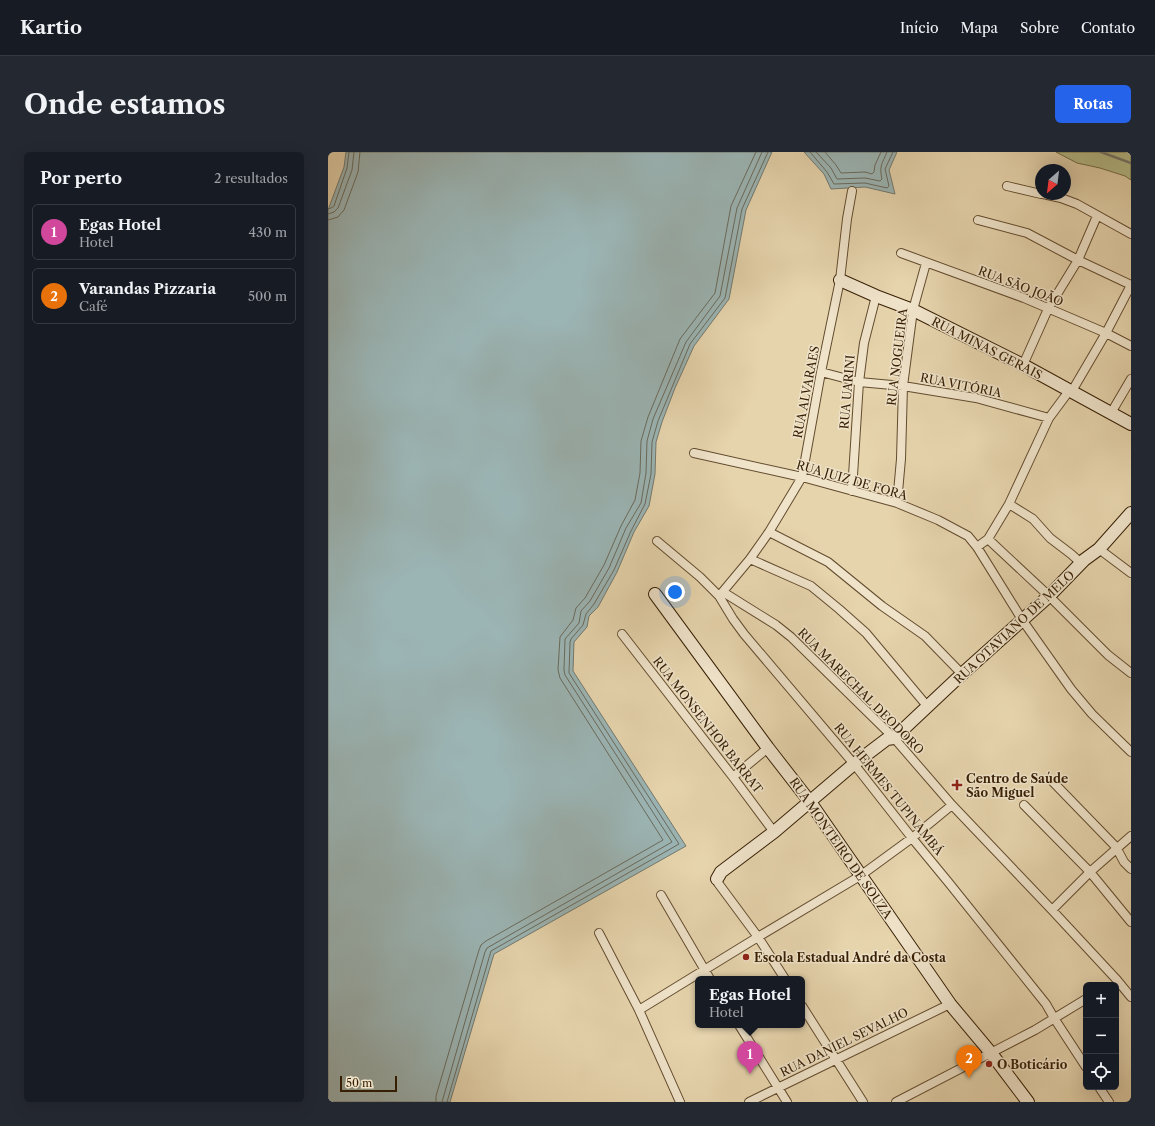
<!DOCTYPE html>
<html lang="pt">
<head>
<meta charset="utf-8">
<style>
  :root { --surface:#171b24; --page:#242831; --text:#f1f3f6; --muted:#9ea1a6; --line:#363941; --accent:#2563eb }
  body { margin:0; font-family:"Libre Caslon Text",serif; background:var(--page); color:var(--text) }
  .controls { position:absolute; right:12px; bottom:12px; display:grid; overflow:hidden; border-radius:6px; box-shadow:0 4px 16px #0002 }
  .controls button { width:36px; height:36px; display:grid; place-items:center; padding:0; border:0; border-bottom:1px solid var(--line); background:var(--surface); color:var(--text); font:20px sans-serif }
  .compass { position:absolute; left:707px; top:12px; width:36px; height:36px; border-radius:50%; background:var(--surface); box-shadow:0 4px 16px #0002; rotate:208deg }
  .scale { position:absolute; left:12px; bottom:10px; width:57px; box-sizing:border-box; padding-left:4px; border:2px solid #371f04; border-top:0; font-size:11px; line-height:14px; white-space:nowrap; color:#371f04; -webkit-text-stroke:3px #efe3ca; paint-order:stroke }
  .you { position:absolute; left:347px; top:440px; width:14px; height:14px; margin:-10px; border:3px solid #fff; border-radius:50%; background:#1a73e8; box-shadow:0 0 0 6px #1a73e833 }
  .badge { display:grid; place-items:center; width:26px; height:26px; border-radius:50%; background:var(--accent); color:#fff; font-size:13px; font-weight:700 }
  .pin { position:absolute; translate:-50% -33px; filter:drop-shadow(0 1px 2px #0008) }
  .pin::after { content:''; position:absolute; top:21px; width:14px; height:12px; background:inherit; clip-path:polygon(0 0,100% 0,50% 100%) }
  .popup { position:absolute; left:367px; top:824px; width:110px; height:52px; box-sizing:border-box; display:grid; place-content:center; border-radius:6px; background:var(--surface); filter:drop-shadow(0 1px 3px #0005); font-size:13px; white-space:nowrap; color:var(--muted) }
  .popup b { font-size:15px; color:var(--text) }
  .popup::after { content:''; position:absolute; left:50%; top:100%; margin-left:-8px; border:8px solid transparent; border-top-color:var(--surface) }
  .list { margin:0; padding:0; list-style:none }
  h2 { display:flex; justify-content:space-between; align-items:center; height:52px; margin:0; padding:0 16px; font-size:17px }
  h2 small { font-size:13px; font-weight:400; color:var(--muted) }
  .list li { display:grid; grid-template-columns:26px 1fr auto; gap:12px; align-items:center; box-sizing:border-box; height:56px; margin:0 8px 8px; padding:0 8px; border:1px solid var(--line); border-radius:6px }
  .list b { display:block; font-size:15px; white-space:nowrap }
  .list p { margin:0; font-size:13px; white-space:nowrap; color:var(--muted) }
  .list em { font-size:13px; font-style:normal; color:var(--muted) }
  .icon { flex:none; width:22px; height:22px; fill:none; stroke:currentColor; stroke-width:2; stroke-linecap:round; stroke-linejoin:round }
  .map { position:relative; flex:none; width:803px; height:950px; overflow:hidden; border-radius:6px }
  header { display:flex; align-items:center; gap:24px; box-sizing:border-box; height:56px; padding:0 20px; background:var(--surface); border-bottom:1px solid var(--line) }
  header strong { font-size:19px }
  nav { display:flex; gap:22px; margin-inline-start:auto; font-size:14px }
  .intro { display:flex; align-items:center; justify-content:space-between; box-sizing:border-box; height:96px; padding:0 24px }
  h1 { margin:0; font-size:28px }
  .button { padding:10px 18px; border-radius:6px; background:var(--accent); color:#fff; font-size:14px; font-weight:700 }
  main { display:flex; gap:24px; padding:0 24px }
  aside { flex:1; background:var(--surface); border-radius:6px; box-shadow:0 4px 16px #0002 }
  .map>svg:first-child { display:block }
  .green { fill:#b5bd8a; stroke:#766e47 }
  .water { fill:#9bb5b5; stroke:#73796e }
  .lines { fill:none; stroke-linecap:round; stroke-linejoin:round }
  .shore { stroke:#696a5c; stroke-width:1 }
  .stream { stroke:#73796e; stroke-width:2.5 }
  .street-casing { stroke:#634c2e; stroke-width:10 }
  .secondary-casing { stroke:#371f04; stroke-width:14 }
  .street { stroke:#efe3ca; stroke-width:8 }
  .secondary { stroke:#efe3ca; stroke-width:12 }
  .poi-dot { fill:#8f2418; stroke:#efe3ca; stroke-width:1.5 }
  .labels { text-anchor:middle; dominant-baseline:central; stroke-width:3; stroke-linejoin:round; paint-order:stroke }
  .street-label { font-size:12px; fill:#371f04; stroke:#efe3ca }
  .poi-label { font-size:12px; font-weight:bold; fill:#371f04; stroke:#efe3ca; text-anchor:start }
</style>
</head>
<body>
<header>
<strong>Kartio</strong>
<nav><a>Início</a><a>Mapa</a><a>Sobre</a><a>Contato</a></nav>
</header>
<div class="intro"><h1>Onde estamos</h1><a class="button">Rotas</a></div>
<main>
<aside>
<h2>Por perto<small>2 resultados</small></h2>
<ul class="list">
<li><span class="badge" style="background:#d1479c">1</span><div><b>Egas Hotel</b><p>Hotel</p></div><em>430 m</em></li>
<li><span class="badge" style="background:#e8710a">2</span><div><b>Varandas Pizzaria</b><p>Café</p></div><em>500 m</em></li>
</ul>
</aside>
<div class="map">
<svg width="803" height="950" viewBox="0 0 803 950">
  <rect width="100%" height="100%" fill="#e6d4ad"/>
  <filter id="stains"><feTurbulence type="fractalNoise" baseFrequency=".005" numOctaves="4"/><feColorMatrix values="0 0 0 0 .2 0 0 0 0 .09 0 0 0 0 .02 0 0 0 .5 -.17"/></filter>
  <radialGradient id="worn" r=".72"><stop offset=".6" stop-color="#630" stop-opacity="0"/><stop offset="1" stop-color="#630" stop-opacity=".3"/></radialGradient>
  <!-- green -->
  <path class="green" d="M728,0h75v28l-6,-4 -25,-8 -23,-5z"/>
  <!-- water -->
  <path class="water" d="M18,0h426l-26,58 -17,89 -35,47 -19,42 -13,34 -6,20 -1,32 -6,32 -15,26 -17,40 -19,35 -9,9 -2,11 -13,15 -1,29 113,175 -192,108 -44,148h-122v-892l16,-43z
    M476,0h93l-8,18 6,24 -30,-7 -34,2 -7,-15z"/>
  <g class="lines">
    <!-- shore -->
    <path class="shore" d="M482,0l17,20 7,12 31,-1 22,5 2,-2 -4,-17 8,-17
      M488,0l15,16 6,11 28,-1 15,3 2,-2c-3,-13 0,-15 5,-27
      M497,0l11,13 5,8 24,-1 7,2 2,-2 1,-7 6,-13
      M0,57l3,-1 3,-2 13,-38 2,-16
      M0,62l6,-2 4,-4 14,-38 2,-18
      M0,68l10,-3 6,-7 14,-38 2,-20
      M108,950v-6l43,-146 2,-5 5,-4 177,-101 -103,-162 -2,-8 2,-33 13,-17 3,-12 9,-10 19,-33 17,-39 14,-26 5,-27 1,-32 7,-24 32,-78 35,-46 16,-87 25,-54
      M114,950l43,-150 2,-4 185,-106 -107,-167 -1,-5 1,-31 14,-16 2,-12 9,-10 19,-33 17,-40 15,-25 5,-30 1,-32 6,-22 33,-77 34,-46 17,-88 25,-56
      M119,950l44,-151 188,-107 -110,-171 1,-31 1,-3 12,-14 3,-11 8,-10 20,-34 17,-39 14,-27 6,-30 1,-32 6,-21 32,-77 35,-46 17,-89 26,-57"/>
    <!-- stream -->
    <path class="stream" d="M773,0l30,11"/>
    <!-- street casing -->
    <g class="street-casing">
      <path id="street" d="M679,34l34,8
        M715,42l18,4 16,6 54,30
        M650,68l49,13 51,27 53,25
        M573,101l123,45 82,35 25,13
        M695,213l25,-56 30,-49 19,-44
        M493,220l38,10 44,4 73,12 73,20
        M744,239l34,-58 25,-48
        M783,261l20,-34
        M366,301l108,24 95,26 41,17 30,16 9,11 46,74 48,68 21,25 39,38
        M524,339l7,-109 5,-39 12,-47
        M569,351l4,-44 2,-73 10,-76 13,-47
        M681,352l24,15 17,19 21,16 10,9
        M441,380l59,30 54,44 43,30 37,38
        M660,387l61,57 59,59 23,18
        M329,389l43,36 19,19 14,23 11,15 110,130 58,74 37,45 97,121 8,14 32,49
        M649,395l11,-8 21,-35 40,-86 20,-27
        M771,397l32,24
        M422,407l61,27 28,23 27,24 62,74
        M395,440l53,33 15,12 103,101 58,67 100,105 65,70 14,17
        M392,443l30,-36 19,-27 33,-55 19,-105 19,-92 7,-61 5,-28
        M294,482l111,143 41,55
        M405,625l35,-29
        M725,630l63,65 8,15 7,7
        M696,653l66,67 41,50
        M389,727l1,4 40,54 27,42
        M333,743l49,84
        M724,758l38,-38 41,-36
        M271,781l40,77 41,92
        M474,854l61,96
        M311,858l119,-73 102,-61 52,-38 40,-33
        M411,873l48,77
        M771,935l10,15
        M421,950l201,-98
        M568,950l139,-72 51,-31"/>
    </g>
    <!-- secondary casing -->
    <g class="secondary-casing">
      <path id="secondary" d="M512,128l36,16 37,14 110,55 108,59
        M327,442l113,154 42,54 140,202 41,49 37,49
        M389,727l4,-7 53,-40 80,-68 33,-25 7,-1 68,-64 87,-78 35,-36 15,-11 32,-36"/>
    </g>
    <!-- street -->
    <use href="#street" class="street"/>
    <!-- secondary -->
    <use href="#secondary" class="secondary"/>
  </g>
  <!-- markers -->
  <g class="poi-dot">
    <path d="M627 627h4v4h4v4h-4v4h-4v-4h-4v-4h4z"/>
    <circle cx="418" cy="805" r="4"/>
    <circle cx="661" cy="912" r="4"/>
  </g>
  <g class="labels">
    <!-- street labels -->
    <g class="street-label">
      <text transform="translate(693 134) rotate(21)">RUA SÃO JOÃO</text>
      <text transform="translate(659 196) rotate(27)">RUA MINAS GERAIS</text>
      <text transform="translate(569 205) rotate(-83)">RUA NOGUEIRA</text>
      <text transform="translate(633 233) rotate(11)">RUA VITÓRIA</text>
      <text transform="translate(478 240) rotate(-79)">RUA ALVARAES</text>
      <text transform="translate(519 240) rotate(-85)">RUA UARINI</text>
      <text transform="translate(524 328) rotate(16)">RUA JUIZ DE FORA</text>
      <text transform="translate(686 475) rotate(-43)">RUA OTAVIANO DE MELO</text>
      <text transform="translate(533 539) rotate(45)">RUA MARECHAL DEODORO</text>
      <text transform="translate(380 573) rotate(52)">RUA MONSENHOR BARRAT</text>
      <text transform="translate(561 637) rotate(51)">RUA HERMES TUPINAMBÁ</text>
      <text transform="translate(513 696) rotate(55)">RUA MONTEIRO DE SOUZA</text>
      <text transform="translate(516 890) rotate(-26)">RUA DANIEL SEVALHO</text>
    </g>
    <!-- poi labels -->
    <g class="poi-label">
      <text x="638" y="626">Centro de Saúde<tspan x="638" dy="14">São Miguel</tspan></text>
      <text x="426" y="805">Escola Estadual André da Costa</text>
      <text x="669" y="912">O Boticário</text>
    </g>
  </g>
  <rect width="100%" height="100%" filter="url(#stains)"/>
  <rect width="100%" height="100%" fill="url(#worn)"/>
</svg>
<div class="controls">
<button>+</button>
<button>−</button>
<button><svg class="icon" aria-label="locate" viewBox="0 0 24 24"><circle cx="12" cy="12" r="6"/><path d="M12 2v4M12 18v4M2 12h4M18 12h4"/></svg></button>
</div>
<svg class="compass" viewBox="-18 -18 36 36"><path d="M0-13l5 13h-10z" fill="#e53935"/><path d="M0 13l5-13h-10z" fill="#9ea1a6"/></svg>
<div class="scale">50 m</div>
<div class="you"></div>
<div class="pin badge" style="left:422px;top:922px;background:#d1479c">1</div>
<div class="popup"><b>Egas Hotel</b>Hotel</div>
<div class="pin badge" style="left:641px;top:926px;background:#e8710a">2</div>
</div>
</main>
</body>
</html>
